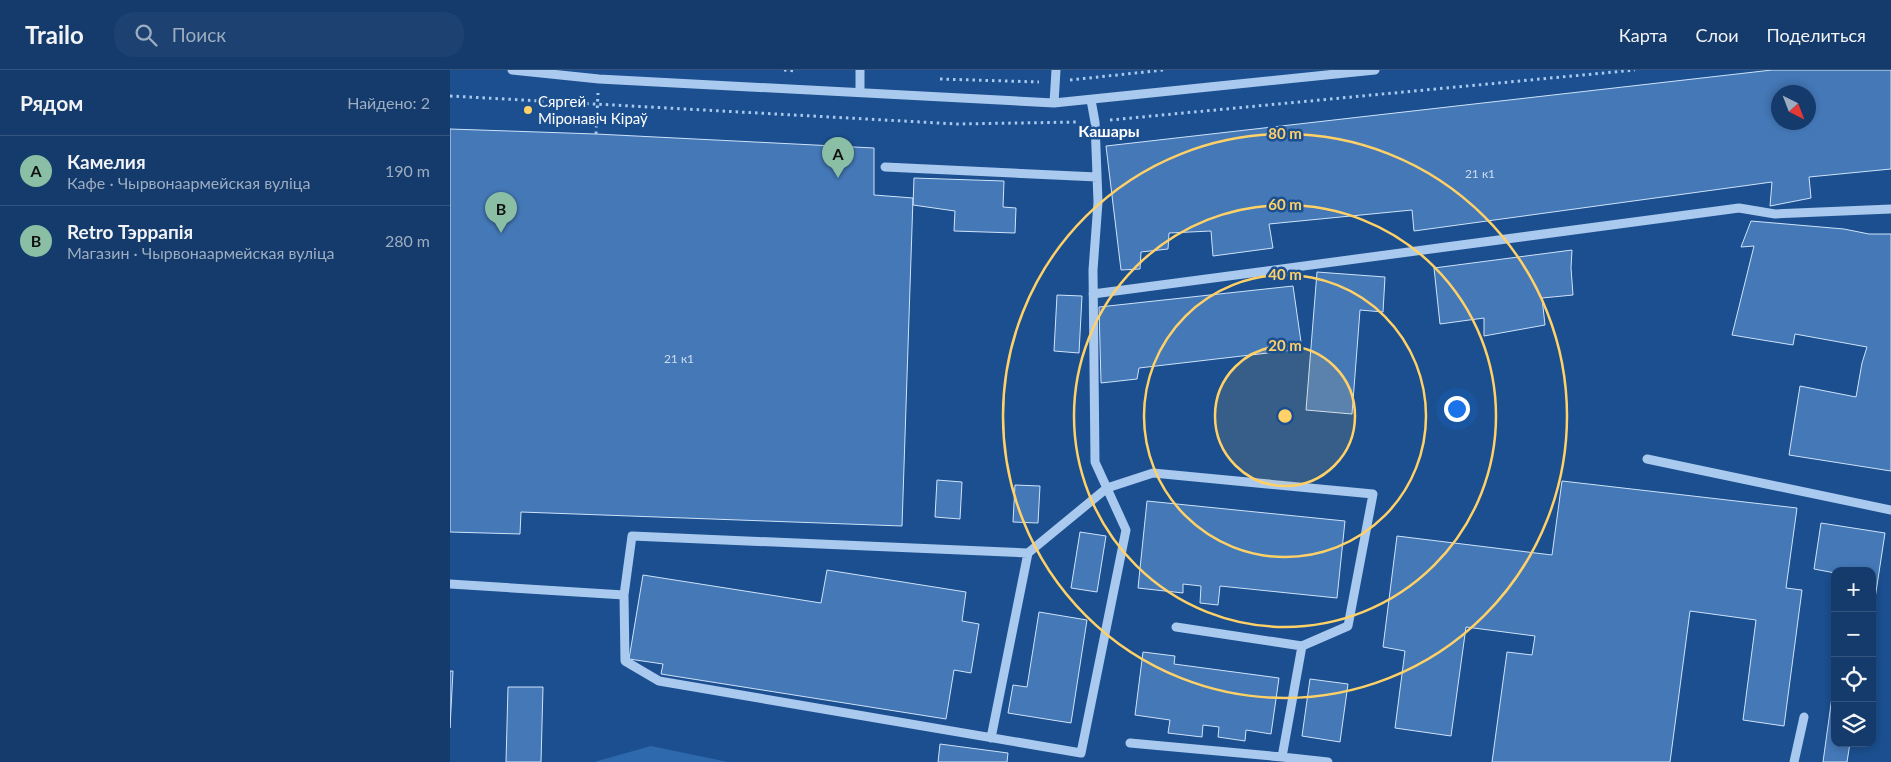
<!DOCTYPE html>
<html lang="ru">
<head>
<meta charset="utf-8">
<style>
  :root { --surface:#143b6b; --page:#1d4271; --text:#f1f3f6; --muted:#9dadc1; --line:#33557e; --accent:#8abfa5 }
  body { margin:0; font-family:Lato,sans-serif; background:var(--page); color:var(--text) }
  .controls { position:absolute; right:15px; bottom:15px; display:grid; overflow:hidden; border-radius:10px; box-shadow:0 2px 8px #0003 }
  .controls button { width:45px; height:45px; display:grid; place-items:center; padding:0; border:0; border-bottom:1px solid var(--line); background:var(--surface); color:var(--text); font:25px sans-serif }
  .compass { position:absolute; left:1321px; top:15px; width:45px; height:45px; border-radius:50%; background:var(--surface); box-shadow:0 2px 8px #0003; rotate:138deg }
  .you { position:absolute; left:1006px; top:338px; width:18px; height:18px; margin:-12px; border:4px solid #fff; border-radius:50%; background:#1a73e8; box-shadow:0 0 0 8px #1a73e833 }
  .badge { display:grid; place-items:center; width:32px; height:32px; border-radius:50%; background:var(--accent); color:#111; font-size:16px; font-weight:700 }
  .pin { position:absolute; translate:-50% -41px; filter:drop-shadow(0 1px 2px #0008) }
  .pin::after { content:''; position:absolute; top:26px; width:18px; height:15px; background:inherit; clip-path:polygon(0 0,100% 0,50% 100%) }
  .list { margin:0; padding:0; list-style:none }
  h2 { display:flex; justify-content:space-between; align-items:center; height:65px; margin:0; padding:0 20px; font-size:21px }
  h2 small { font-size:16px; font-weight:400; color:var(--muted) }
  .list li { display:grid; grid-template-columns:32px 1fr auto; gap:15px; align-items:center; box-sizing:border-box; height:70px; padding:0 20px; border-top:1px solid var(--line) }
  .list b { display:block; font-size:19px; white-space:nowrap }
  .list p { margin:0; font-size:16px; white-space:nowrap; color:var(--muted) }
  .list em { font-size:16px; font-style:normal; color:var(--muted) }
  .icon { flex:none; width:28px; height:28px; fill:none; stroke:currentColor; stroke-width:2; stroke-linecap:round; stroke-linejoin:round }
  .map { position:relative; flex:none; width:1441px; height:692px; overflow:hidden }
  header { display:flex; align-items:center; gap:30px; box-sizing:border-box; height:70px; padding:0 25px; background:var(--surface); border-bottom:1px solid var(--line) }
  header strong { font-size:24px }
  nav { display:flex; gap:28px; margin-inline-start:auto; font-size:18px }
  .search { width:350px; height:45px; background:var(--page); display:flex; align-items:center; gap:12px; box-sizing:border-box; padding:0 18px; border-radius:20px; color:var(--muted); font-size:19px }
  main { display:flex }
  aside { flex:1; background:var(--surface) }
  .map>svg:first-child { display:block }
  .green { fill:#2e69ad }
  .building { fill:#4478b7; stroke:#cfe3fa; fill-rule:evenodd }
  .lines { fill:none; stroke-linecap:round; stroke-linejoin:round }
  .path { stroke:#a9c9ee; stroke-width:3; stroke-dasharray:2.5 4; stroke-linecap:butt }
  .minor { stroke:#a9c9ee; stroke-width:9 }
  .ring { fill:none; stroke:#ffd166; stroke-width:2.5 }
  .poi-dot { fill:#ffd166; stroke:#1b4f8f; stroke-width:2 }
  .labels { text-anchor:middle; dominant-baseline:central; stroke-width:5; stroke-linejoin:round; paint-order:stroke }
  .number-label { font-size:12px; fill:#d0dded }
  .poi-label { font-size:15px; fill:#fff; stroke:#1b4f8f; text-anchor:start }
  .neighbourhood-label { font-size:16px; font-weight:bold; fill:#fff; stroke:#1b4f8f }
  .centre { fill:#ffd166; stroke:#1b4f8f; stroke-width:2.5 }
  .ring-label { font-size:15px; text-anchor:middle; font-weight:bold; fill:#ffd166; stroke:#1b4f8f; stroke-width:5; stroke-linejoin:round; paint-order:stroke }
</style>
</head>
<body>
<header>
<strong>Trailo</strong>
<div class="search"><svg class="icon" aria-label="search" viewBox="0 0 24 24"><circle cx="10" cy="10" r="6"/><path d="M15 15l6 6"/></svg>Поиск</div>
<nav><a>Карта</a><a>Слои</a><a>Поделиться</a></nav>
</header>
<main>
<aside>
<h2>Рядом<small>Найдено: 2</small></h2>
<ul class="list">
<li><span class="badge">A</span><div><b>Камелия</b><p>Кафе · Чырвонаармейская вуліца</p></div><em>190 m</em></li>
<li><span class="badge">B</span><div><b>Retro Тэррапія</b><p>Магазин · Чырвонаармейская вуліца</p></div><em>280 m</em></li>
</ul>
</aside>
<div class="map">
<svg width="1441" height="692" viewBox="0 0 1441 692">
  <rect width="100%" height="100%" fill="#1b4f8f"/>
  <!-- green -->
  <path class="green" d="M201,676l77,16h-134z"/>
  <!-- building -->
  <path class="building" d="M1322,0h119v99l-82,8 2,21 -41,8 2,-24 -358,49 -2,-21 -143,14 4,24 -60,8 -2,-25 -42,2 -1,16 -27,3 -1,17 -19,1 -15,-124zM1328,22h30v30h-30z
    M0,59l146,5 278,14v47l39,3 -11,328 -381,-14 -1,22 -70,-2z
    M464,108l90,3 -1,26 13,1 -1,25 -61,-2 1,-20 -42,-6z
    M1301,151l93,8 25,5h22v237l-102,-16 11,-69 56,11 6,-34 5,-16 -72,-13 -2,11 -61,-10 22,-89 -13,1z
    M1122,180l-1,18 2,27 -31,3 3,27 -61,11v-18l-44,6 -6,-56z
    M867,202l68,5 -2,35 -23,-2 -8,104 -46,-4z
    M843,216l9,63 -163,19 -2,11 -36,4 -2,-76z
    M607,225l25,1 -3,57 -25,-2z
    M487,410l25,2 -2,37 -25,-2z
    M1112,411l235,27 -11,80 16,2 -18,136 -41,-6 13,-100 -66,-9 -20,151h-178l15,-110 25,3 3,-19 -69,-9 -15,109 -56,-8 10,-77 -22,-4 14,-111 155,19z
    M565,415l25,1 -2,37 -25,-1z
    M697,431l198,20 -8,77 -117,-12 -2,19 -18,-2 1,-17 -18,-2v9l-45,-5z
    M1371,453l64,10 -11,72 -2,-1v-33h-37v2l-21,-4z
    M630,462l26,4 -9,56 -26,-4z
    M377,500l139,22 -4,29 17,3 -8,49 -17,-3 -8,49 -285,-45 2,-10 -34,-5 14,-84 178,28z
    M589,542l48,8 -16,103 -63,-10 5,-28 14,2z
    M693,582l32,4 -1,8 105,14 -8,56 -25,-4 -1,11 -27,-4 1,-10 -16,-2 -1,12 -34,-4 2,-13 -35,-5z
    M0,601h3l-3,57z
    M1385,605v68h15l-3,19h-24z
    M860,609l38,5 -8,58 -38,-6z
    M58,617h35l-2,75h-35z
    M490,674l68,9 -1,9h-69z"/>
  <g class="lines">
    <!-- path -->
    <path class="path" d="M334,0l13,1
      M490,9l99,3
      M620,10l94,-10
      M0,26l507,28 122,-2
      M660,50l525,-50
      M146,64l2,-41"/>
    <!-- minor -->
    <path class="minor" d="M62,0l87,9 455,24 321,-33
      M410,0v22
      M604,33l2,-33
      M435,97l212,10
      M643,224l646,-86 36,6 116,-5
      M1197,389l244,51
      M0,514l174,11 1,66 34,20 422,72 45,-223 -31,-68 -2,-192 5,-68 -3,-80 -4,-22
      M174,525l8,-59 396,17 79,-65 46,-15 220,21 -25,132 -46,20 -20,111 -152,-14
      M726,557l126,19
      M541,668l37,-185
      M832,687l46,5
      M1344,692l10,-45"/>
  </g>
  <!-- distance rings -->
  <circle cx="835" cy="346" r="70" fill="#ffd166" fill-opacity=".12"/>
  <g class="ring">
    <circle cx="835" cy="346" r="70"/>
    <circle cx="835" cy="346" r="141"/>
    <circle cx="835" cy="346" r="211"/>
    <circle cx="835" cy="346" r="282"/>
  </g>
  <!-- markers -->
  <circle class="poi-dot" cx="78" cy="40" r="5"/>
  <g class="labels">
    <!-- number labels -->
    <g class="number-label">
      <text x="1030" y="103">21 к1</text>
      <text x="229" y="288">21 к1</text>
    </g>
    <!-- poi labels -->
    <g class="poi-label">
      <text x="88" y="31">Сяргей<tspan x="88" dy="17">Міронавіч Кіраў</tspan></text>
    </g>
    <!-- neighbourhood labels -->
    <g class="neighbourhood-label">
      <text x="659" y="60">Кашары</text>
    </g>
  </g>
  <circle cx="835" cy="346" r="8" class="centre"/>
  <g class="ring-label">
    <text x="835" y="69">80 m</text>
    <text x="835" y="140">60 m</text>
    <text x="835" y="210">40 m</text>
    <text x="835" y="281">20 m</text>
  </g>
</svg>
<div class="controls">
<button>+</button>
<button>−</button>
<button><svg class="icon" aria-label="locate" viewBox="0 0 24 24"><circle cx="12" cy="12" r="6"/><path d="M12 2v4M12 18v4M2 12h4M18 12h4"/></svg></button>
<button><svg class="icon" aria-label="layers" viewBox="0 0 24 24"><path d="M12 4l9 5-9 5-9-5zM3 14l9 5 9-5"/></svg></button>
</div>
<svg class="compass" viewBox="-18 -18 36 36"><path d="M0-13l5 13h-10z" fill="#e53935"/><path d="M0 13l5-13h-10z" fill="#9dadc1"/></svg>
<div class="you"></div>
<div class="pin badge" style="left:388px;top:108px">A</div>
<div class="pin badge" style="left:51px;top:163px">B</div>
</div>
</main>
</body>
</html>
